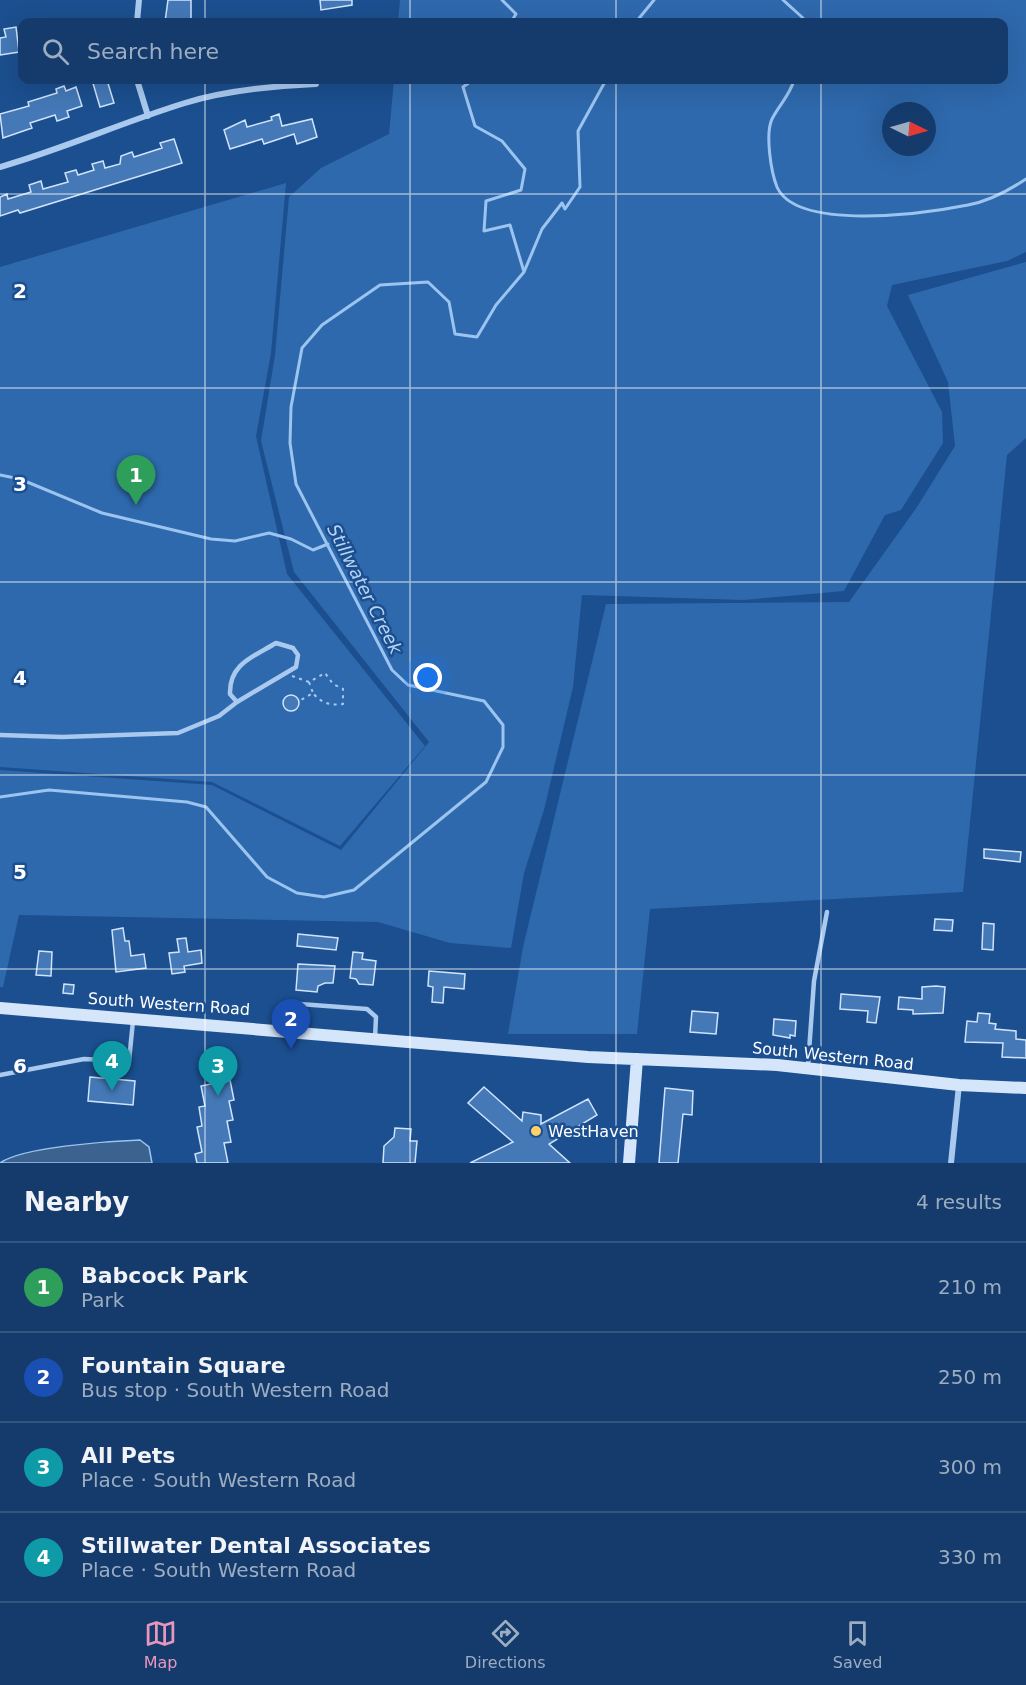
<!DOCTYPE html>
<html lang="en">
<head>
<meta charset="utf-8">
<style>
  :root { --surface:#143b6b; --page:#1d4271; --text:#f1f3f6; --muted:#9dadc1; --line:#33557e; --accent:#e797bd }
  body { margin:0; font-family:"DejaVu Sans",sans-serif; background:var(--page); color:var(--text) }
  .compass { position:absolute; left:882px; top:102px; width:54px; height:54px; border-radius:50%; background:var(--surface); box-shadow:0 6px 24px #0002; rotate:95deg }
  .you { position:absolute; left:428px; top:678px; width:21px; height:21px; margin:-15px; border:4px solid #fff; border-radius:50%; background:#1a73e8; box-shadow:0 0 0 9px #1a73e833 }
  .badge { display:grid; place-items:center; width:39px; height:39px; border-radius:50%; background:var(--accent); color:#fff; font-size:20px; font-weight:700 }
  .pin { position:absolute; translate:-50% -50px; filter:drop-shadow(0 2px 3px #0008) }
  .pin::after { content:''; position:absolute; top:32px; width:21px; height:18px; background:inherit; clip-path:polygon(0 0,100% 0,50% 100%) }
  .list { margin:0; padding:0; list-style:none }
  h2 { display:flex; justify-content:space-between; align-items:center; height:78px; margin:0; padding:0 24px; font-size:26px }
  h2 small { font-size:20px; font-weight:400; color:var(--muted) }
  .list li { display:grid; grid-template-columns:39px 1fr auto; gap:18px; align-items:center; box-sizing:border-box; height:90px; padding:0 24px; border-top:2px solid var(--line) }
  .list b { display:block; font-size:22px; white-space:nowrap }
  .list p { margin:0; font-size:20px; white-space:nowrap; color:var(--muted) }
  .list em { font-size:20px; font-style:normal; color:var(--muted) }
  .icon { flex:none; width:33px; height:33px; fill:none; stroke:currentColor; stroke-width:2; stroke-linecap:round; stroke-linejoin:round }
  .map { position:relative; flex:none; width:1026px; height:1163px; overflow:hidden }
  .search { position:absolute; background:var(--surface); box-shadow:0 6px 24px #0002; left:18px; right:18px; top:18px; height:66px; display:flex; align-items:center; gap:15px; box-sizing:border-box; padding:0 21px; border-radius:12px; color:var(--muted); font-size:22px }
  .sheet { height:438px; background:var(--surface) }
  nav { display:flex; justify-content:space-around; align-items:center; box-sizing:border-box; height:84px; border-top:2px solid var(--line); background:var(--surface); font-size:16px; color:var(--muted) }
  nav a { display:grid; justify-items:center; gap:3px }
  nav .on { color:var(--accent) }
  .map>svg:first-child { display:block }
  .green { fill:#2e69ad; fill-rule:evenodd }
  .water { fill:#3c6290; stroke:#9cc4f0; stroke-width:1.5 }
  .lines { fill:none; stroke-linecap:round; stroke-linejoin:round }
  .stream { stroke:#9cc4f0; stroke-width:3 }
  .building { fill:#4478b7; stroke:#cfe3fa; stroke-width:1.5 }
  .path { stroke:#a9c9ee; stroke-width:2; stroke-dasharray:3 4.5; stroke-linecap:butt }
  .service { stroke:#a9c9ee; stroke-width:4.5 }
  .minor { stroke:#a9c9ee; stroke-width:6 }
  .secondary { stroke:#d6e6fa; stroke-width:12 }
  .grid { fill:none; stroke:#fff; stroke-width:1.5; stroke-opacity:0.55 }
  .poi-dot { fill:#ffd166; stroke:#1b4f8f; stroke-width:2 }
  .labels { text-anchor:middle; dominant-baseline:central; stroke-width:5; stroke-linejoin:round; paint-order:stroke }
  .street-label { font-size:16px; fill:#fff; stroke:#1b4f8f }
  .poi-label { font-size:16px; fill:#fff; stroke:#1b4f8f; text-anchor:start }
  .water-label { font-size:18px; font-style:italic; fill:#b5d3f5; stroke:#1b4f8f }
  .grid-label { font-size:20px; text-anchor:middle; font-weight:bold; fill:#fff; stroke:#1b4f8f; stroke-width:5; stroke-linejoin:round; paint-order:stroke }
</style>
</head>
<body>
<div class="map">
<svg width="1026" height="1163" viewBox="0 0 1026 1163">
  <rect width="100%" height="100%" fill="#1b4f8f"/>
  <!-- green -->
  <path class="green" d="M400,0h626v252l-19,9 -115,24 -5,21 55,106 1,31 -42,67 -16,5 -41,76 -101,9 -161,-5 -9,92 -29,123 -20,63 -13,75 -61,-5 -72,-21 -359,-7 -16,72h-3v-217l212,15 129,65 88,-108 -135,-170 -33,-131 14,-86 14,-158 32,-29 68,-34 5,-54h610v-58h-606zM891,111h36v36h-36z
    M286,183l-15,170 -15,83 31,138 138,172 -85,100 -128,-64 -212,-15v-500z
    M1026,262v176l-19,17 -44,437 -313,17 -13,125h-129l15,-87 83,-343 243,-2 68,-95 38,-61 -7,-64 -40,-87z"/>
  <!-- water -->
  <path class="water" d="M140,1140l9,7 3,16h-152c22,-16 110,-22 140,-23z"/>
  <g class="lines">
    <!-- stream -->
    <path class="stream" d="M502,0l14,14 -5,8
      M783,0l20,18 -1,4
      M636,22l18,-22
      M473,80l-10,7 12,39 27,15 23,28 -4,21 -35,11 -2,30 26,-6 14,47
      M794,80c-4,15 -15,25 -22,39 -7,15 -1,53 5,68 20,45 151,26 191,18 22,-4 40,-14 58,-26
      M0,475l20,4 82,34 109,26 24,2 34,-8 22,6 22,11 15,-6
      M0,797l49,-7 138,12 19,5 61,70 30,16 27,4 30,-7 132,-108 17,-35v-22l-19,-24 -76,-16 -16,-15 -96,-186 -6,-41 1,-36 11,-59 20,-23 58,-40 48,-3 21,20 6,32 22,3 19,-32 28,-33 18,-43 20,-26 3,6 15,-22 -2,-56 28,-51"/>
  </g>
  <!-- building -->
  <path class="building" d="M168,0h23v22h-26z
    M320,0h32v5l-31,5z
    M16,27l3,25 -19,3v-17l6,-1 -2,-8z
    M92,80h15l7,23 -14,4z
    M64,86l2,5 10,-4 6,19 -15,5 2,6 -12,4 -2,-6 -25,8 2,5 -29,10 -3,-24 29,-8 -1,-4 29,-9 -1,-4z
    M279,114l3,12 30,-7 5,18 -20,7 -3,-10 -30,10 -2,-5 -32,10 -6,-19 21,-10 2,7 25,-7 -1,-3z
    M174,139l8,24 -162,50 -2,-3 -18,6v-19l7,-3 1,5 23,-7 -2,-7 12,-4 2,8 25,-7 -3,-9 11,-3 2,5 16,-5 -2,-6 11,-3 2,7 15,-4 1,-8 11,-4 2,5 28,-9 -2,-5z
    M283 703a8 8 0 1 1 16 0a8 8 0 1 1-16 0Z
    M984,849l37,3 -1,10 -36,-4z
    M935,919l18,1 -1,11 -18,-1z
    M983,923l11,1 -1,26 -11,-1z
    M123,928l2,13h4l2,15 13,-2 2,14 -30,4 -4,-42z
    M298,934l40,4 -2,12 -39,-4z
    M186,938l2,14 13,-2 1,13 -18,3 1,6 -13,2 -3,-21 10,-1 -2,-13z
    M39,951l13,1 -1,24 -15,-1z
    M353,952l10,1 -1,6 14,2 -3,24 -14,-1 -3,-5 -6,-1z
    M298,964l37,2 -2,17h-8l-7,3 -1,6 -21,-2z
    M429,971l36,3 -1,15 -20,-2 -1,16 -11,-1 1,-15 -5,-1z
    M64,984l10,1 -1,9 -10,-1z
    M936,986l9,1 -2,26 -30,1v-4l-15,-1 1,-12 23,2v-12z
    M841,994l39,3 -4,26 -9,-1 1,-11 -28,-2z
    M692,1011l26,2 -2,21 -26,-2z
    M978,1013l12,1 -1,9 7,1 -1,5 21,2v8l10,1v18l-24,-1 1,-14 -38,-1 2,-21 10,1z
    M774,1019l22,2 -1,15 -5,-1v3l-17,-3z
    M90,1077l45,4 -2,24 -45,-4z
    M230,1080l4,20 -5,1 4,19 -6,1 4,21 -7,1 4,20h-31l-2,-9 7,-2 -5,-25 5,-1 -3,-19 6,-1 -4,-20z
    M484,1087l38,34 1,-9 18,3v9l47,-25 9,16 -48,29 21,19h-100l43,-21 -45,-39z
    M665,1088l28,3 -1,24 -9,-1 -5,49h-19z
    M395,1128l16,1 -1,12h7l-2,22h-32l1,-17 10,-9z"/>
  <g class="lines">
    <!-- path -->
    <path class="path" d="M292,676l17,6 16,-9 8,11 10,5v15c-12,2 -22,-1 -30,-11l-12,7
      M309,682l4,11"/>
    <!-- service -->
    <path class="service" d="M0,735l62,2 116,-4 41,-17 18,-14 59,-35 2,-12 -5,-7 -17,-5c-23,14 -47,21 -46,51l7,8
      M277,1029l2,-18 7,-8 81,6 9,8 -1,21
      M808,1066l6,-85 13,-69
      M0,1075l84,-16 45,2 4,-40"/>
    <!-- minor -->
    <path class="minor" d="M137,22l2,-22
      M137,80l11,36
      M0,167c63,-18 123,-45 185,-64 42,-13 88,-17 131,-19
      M951,1163l8,-78"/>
    <!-- secondary -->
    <path class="secondary" d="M0,1008l588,49 189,8 182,20 67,3
      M629,1163l8,-104"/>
  </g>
  <!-- grid -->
  <path class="grid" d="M205,0v22M410,0v22M616,0v22M821,0v22M205,80v1083M410,80v1083M616,80v1083M821,80v1083M0,194h1026M0,388h1026M0,582h1026M0,775h1026M0,969h1026"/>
  <!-- markers -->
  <circle class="poi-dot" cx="536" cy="1131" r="6"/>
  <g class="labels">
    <!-- street labels -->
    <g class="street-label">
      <text transform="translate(169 1004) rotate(4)">South Western Road</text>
      <text transform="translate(833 1056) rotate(6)">South Western Road</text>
    </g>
    <!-- poi labels -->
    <g class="poi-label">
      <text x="548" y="1131">WestHaven</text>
    </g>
    <!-- water labels -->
    <g class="water-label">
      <text transform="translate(365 589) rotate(63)">Stillwater Creek</text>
    </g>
  </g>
  <g class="grid-label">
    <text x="20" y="298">2</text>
    <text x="20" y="491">3</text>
    <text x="20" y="685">4</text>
    <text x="20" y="879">5</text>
    <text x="20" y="1073">6</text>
  </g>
</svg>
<svg class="compass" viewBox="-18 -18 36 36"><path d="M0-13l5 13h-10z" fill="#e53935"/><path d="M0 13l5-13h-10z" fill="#9dadc1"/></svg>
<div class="you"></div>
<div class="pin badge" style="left:136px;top:505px;background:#2e9e5b">1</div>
<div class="pin badge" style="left:291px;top:1049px;background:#1a4fb4">2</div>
<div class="pin badge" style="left:218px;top:1096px;background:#0f9aa8">3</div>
<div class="pin badge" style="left:112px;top:1091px;background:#0f9aa8">4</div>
<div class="search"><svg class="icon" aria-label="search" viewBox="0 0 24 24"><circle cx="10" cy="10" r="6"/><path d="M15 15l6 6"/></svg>Search here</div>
</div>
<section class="sheet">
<h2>Nearby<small>4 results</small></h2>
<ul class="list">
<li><span class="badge" style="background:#2e9e5b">1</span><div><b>Babcock Park</b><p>Park</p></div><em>210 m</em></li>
<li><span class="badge" style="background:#1a4fb4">2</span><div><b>Fountain Square</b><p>Bus stop · South Western Road</p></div><em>250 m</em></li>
<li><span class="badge" style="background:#0f9aa8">3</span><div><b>All Pets</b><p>Place · South Western Road</p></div><em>300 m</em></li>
<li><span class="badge" style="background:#0f9aa8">4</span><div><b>Stillwater Dental Associates</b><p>Place · South Western Road</p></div><em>330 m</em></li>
</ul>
</section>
<nav>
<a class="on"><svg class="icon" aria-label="map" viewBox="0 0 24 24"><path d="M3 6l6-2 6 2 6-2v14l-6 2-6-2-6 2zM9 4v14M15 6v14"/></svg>Map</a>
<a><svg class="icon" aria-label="directions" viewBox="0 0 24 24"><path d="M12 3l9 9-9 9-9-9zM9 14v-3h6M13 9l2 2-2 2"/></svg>Directions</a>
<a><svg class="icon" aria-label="saved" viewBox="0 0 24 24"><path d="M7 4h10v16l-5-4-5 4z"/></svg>Saved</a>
</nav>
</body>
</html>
